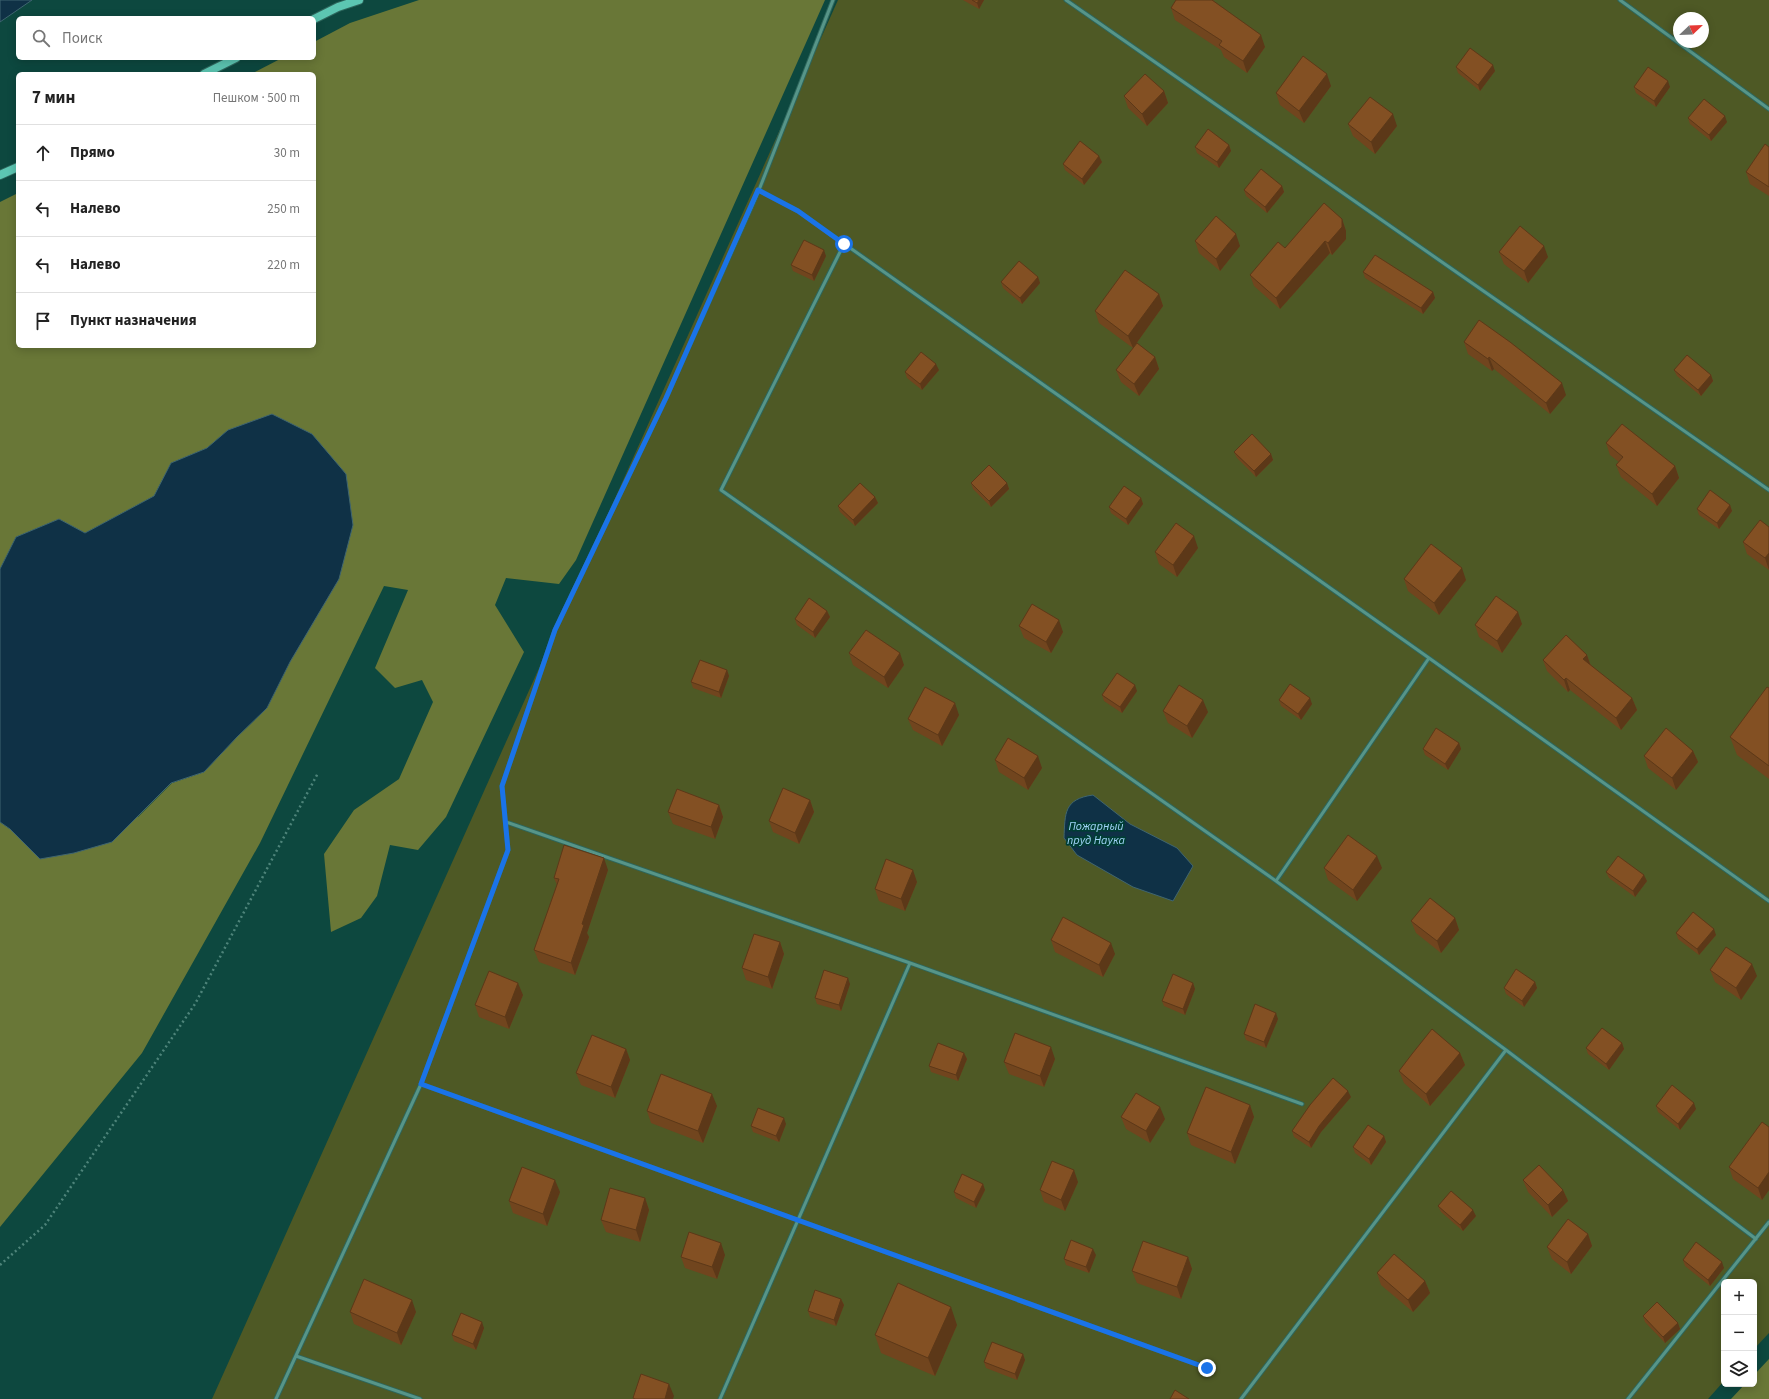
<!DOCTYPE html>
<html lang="ru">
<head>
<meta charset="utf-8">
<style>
  :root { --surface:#fff; --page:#f2f2f2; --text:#222; --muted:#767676; --line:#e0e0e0 }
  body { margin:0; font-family:"Source Sans 3",sans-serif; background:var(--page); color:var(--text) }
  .controls { position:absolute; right:12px; bottom:12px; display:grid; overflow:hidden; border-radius:6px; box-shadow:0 2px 10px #0003 }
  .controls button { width:36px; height:36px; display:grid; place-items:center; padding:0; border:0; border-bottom:1px solid var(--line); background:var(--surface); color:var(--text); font:20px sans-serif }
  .compass { position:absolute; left:1673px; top:12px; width:36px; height:36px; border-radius:50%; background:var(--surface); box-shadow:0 2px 10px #0003; rotate:67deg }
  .stop { position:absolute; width:12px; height:12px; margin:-9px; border:3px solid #1a73e8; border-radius:50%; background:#fff }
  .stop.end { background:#1a73e8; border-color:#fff; box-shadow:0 1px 4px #0008 }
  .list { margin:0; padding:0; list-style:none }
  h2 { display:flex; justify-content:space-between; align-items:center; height:52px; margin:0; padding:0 16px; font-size:17px }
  h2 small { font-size:13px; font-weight:400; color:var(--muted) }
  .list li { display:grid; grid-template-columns:26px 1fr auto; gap:12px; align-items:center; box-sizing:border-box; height:56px; padding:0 16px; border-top:1px solid var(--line) }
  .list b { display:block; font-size:15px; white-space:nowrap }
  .list em { font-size:13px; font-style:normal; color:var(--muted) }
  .icon { flex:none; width:22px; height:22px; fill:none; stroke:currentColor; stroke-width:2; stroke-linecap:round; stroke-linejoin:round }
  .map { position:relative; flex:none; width:1769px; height:1399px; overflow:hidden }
  .search { position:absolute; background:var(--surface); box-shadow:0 2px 10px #0003; left:16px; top:16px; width:300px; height:44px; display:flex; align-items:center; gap:10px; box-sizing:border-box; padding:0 14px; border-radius:6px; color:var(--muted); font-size:15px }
  .panel { position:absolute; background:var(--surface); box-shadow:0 2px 10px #0003; left:16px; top:72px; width:300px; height:276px; border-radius:6px }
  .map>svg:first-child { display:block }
  .green { fill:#4e5925; fill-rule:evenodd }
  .forest { fill:#697737 }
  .water { fill:#0f3146; stroke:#3f6570 }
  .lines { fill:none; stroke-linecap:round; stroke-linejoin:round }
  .lane-casing { stroke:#2d665c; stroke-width:5 }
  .secondary-casing { stroke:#2d665c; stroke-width:10 }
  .path { stroke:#4e847a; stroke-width:2.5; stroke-dasharray:2 3; stroke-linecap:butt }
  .lane { stroke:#579588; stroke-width:3 }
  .secondary { stroke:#5cc6b2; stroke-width:8 }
  .wall { fill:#71451e }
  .shaded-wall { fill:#5c3818 }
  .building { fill:#835023; stroke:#5c3818 }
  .route { stroke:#1a73e8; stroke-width:5 }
  .labels { text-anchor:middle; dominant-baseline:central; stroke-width:3.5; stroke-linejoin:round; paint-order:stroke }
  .water-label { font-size:12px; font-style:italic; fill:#a0d2f6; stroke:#003e35 }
</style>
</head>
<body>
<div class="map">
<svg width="1769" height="1399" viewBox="0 0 1769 1399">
  <rect width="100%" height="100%" fill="#0d483f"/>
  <!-- green -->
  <path class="green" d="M838,0h931v1333l-15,16v-67h-30v99l-16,18h-1496zM1679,18h24v24h-24z"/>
  <!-- forest -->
  <path class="forest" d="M419,0h406l-249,560 -17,24 -53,-6 -11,27 29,47 -78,165 -28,33 -28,-5 -13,51 -16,22 -30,14 -7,-78 30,-44 45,-31 34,-77 -11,-22 -27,8 -20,-20 33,-78 -24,-4 -124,257 -118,210 -142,174v-405l10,7 128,-12 34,-34 32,-11 33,-35 30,-29 23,-46 -62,-232 -21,18 -36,15 -17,33 -69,37 -26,-14 -43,18 -16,32v-367l18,-9v153h296v-272h-63l31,-16h32v-16l36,-19z
    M1769,1359v40h-38l14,-15h9v-9z"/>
  <!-- water -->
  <path class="water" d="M0,0h32l-32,22z
    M272,414l40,20 34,40 7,51 -14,54 -49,83 -23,46 -30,29 -33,35 -33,11 -59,59 -38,11 -34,6 -30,-30 -10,-7v-253l16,-32 43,-18 26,14 69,-37 17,-33 36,-15 21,-18z
    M1093,795l37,29 47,24 16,18 -20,35 -40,-14 -56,-32 -13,-17c1,-25 0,-39 29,-43z"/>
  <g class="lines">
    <!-- lane casing -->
    <g class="lane-casing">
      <path id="lane" d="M833,0l-74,190 39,21 631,447 340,243
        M1066,0l703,490
        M1620,0l149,109
        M844,244l-123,246 555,391 230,169
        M506,822l404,141 392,141
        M1276,881l153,-223
        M421,1084l786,284
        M296,1356l124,43
        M276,1399l145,-315 87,-234 -6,-64 53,-156 111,-232 93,-208
        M720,1399l190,-436
        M1241,1399l265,-349 250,189
        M1628,1399l141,-177"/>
    </g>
    <!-- secondary casing -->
    <g class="secondary-casing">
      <path id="secondary" d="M314,19l24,-12 21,-7
        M204,74l32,-16
        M0,175l18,-8"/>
    </g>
    <!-- path -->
    <path class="path" d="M0,1265l45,-40 150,-221 123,-231"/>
    <!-- lane -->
    <use href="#lane" class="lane"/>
    <!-- secondary -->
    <use href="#secondary" class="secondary"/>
  </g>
  <!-- wall -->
  <path class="wall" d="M963,0h21l-5,9z
    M1176,0h37l1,1 51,46 -18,26 -23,-16 -3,-7 -46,-30 -4,-12z
    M1456,67l39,4 -15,20 -22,-18z
    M1331,86l-27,37 -24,-18 -4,-12z
    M1634,87h36l-14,20 -20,-14z
    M1164,91l4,12 -21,23 -19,-18 -4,-12z
    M1688,118l39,4 -16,19 -21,-17z
    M1348,124l49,2 -22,28 -22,-18z
    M1229,145l2,6 -12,17 -22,-15 -2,-6z
    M1769,147v49l-19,-12 -4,-12z
    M1102,162l-18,23 -19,-15 -2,-6z
    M1282,186l2,6 -17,21 -21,-17 -2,-6z
    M1342,219l4,12v8l-14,16 -2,-2 -50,56 -26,-23 -4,-11z
    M1195,241l45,5 -20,25 -21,-18z
    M1499,252l49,5 -20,26 -24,-19z
    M826,256l-12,25 -21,-10 -2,-6z
    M1363,272l70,20 2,6 -12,16 -58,-36z
    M1038,277l2,6 -18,21 -19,-16 -2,-6z
    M1159,294l4,12 -30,42 -34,-25 -4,-12z
    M1464,342l102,53 -16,19 -56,-45 -2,2 -24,-17z
    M1155,357l4,12 -20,27 -18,-14 -5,-12z
    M939,370l-17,20 -15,-12 -2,-6z
    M1674,370l37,5 2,6 -12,15 -24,-20z
    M1606,443l69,23 4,12 -22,28 -36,-29 -5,-12 3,-3 -9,-7z
    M1234,452l37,2 2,6 -17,17 -19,-19z
    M971,483h36l2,6 -18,18 -18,-18z
    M875,497l3,6 -23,23 -15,-14 -2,-6z
    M1141,498l2,6 -15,21 -17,-12 -2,-6z
    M1730,505l2,6 -13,18 -20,-14 -2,-6z
    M1769,527v43l-22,-16 -4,-12z
    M1198,548l-21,29 -18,-13 -4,-12z
    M1404,579l62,1 -27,35 -31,-24z
    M827,611l3,6 -15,21 -18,-13 -2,-6z
    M1522,624l-20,29 -23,-16 -4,-12z
    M1019,626l44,6 -12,21 -27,-15z
    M849,653l55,12 -16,23 -35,-23z
    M1587,655l4,11 41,32 5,12 -16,20 -51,-40 -2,2 -21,-21 -4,-11z
    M727,670l2,6 -8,22 -28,-10 -2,-6z
    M1769,688v91l-32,-24 -7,-18z
    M1137,691l-15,22 -18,-12 -2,-6z
    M1279,700l33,4 -11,16 -20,-14z
    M1163,711l45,1 -16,26 -24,-15z
    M959,715l-17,31 -29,-16 -5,-11z
    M1459,743l2,6 -13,21 -23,-15 -2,-6z
    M1693,751l5,11 -22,28 -28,-22 -4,-12z
    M995,760l47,8 -14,22 -29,-18z
    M810,800l4,12 -15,32 -26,-12 -4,-11z
    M719,805l4,12 -8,22 -42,-15 -5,-12z
    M1324,868h58l-25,33 -29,-21z
    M608,870l-21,63 2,4 -14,38 -36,-13 -5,-12 23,-65 -3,-7z
    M1606,872l41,9 -12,16 -26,-19z
    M917,882l-12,29 -26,-10 -4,-12z
    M1455,918l4,12 -18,23 -25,-20 -5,-12z
    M1676,933l40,2 -17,20 -21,-16z
    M1051,940l64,14 -12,23 -48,-25z
    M780,942l4,12 -12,35 -26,-9 -4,-12z
    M1710,970l47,6 -16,24 -26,-18z
    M1535,982l2,6 -13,19 -18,-13 -2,-6z
    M1193,983l2,6 -10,26 -21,-9 -2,-5z
    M850,984l-9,27 -24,-7 -2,-6z
    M523,995l-14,34 -30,-12 -4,-12z
    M1278,1019l-12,29 -20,-8 -2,-6z
    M1622,1043l2,6 -15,21 -21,-16 -2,-6z
    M626,1049l4,11 -15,38 -34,-13 -5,-12z
    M964,1053l3,6 -9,22 -27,-9 -2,-6z
    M1460,1053l5,12 -35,41 -26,-23 -5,-12z
    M1055,1059l-11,28 -35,-13 -5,-12z
    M1351,1097l-30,35 -10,16 -17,-11 -2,-6z
    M1250,1105l4,12 -19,47 -44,-19 -4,-12z
    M717,1106l-14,37 -52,-20 -4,-12z
    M1656,1106l40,3 -16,21 -22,-18z
    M1121,1117l44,2 -15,24 -24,-14z
    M786,1124l-7,18 -26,-10 -2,-6z
    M1769,1127v63l-7,10 -29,-21 -4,-12z
    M1384,1136l2,6 -15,23 -16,-12 -2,-6z
    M1523,1180l40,10 5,11 -16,16 -24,-25z
    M1078,1182l-13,29 -21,-9 -4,-12z
    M983,1184l2,6 -9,18 -20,-10 -2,-6z
    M560,1192l-13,34 -34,-13 -4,-12z
    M645,1198l4,12 -9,32 -34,-10 -5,-12z
    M1438,1206l38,10 -13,15 -22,-19z
    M1588,1234l4,12 -21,28 -19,-15 -5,-12z
    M725,1255l-8,24 -32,-11 -4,-11z
    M1096,1255l-7,18 -23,-8 -2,-6z
    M1188,1257l4,12 -11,30 -44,-16 -5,-12z
    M1683,1260l41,8 -14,18 -25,-20z
    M1377,1273l48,8 5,12 -17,19 -32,-27z
    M841,1299l3,6 -8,21 -26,-9 -2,-6z
    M350,1312h66l-15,33 -47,-21z
    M1643,1316l35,7 2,6 -15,14 -20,-21z
    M957,1325l-22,51 -54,-23 -6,-18z
    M484,1328l-8,22 -22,-9 -2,-6z
    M1023,1354l2,6 -8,20 -31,-12 -2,-6z"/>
  <!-- shaded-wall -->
  <path class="shaded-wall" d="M979,0h5l-5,9 -2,-6z
    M1261,35l4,12 -18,26 -4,-12z
    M1493,65l2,6 -15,20 -2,-6z
    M1327,74l4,12 -27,37 -5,-12z
    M1668,81l2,6 -14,20 -2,-6z
    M1164,91l4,12 -21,23 -5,-12z
    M1393,114l4,12 -22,28 -4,-12z
    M1725,116l2,6 -16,19 -2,-6z
    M1229,145l2,6 -12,17 -2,-6z
    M1099,156l3,6 -18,23 -2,-6z
    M1282,186l2,6 -17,21 -2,-6z
    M1342,219l4,12v8l-14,16 -4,-12z
    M1236,234l4,12 -20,25 -4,-12z
    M1325,241l5,12 -50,56 -4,-11z
    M1544,246l4,11 -20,26 -4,-12z
    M824,250l2,6 -12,25 -2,-6z
    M1038,277l2,6 -18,21 -2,-6z
    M1433,292l2,6 -12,16 -2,-6z
    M1159,294l4,12 -30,42 -5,-12z
    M1155,357l4,12 -20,27 -5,-12z
    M1489,357l5,12 -2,2 -4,-12z
    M936,364l3,6 -17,20 -2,-6z
    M1711,375l2,6 -12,15 -3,-6z
    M1562,383l4,12 -16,19 -4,-11z
    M1271,454l2,6 -17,17 -2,-6z
    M1675,466l4,12 -22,28 -5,-12z
    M1007,483l2,6 -18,18 -2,-6z
    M875,497l3,6 -23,23 -2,-6z
    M1141,498l2,6 -15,21 -2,-6z
    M1730,505l2,6 -13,18 -2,-6z
    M1194,536l4,12 -21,29 -4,-12z
    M1769,553v17l-4,-12z
    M1462,568l4,12 -27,35 -5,-12z
    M827,611l3,6 -15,21 -2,-6z
    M1518,612l4,12 -20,29 -5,-12z
    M1059,620l4,12 -12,21 -5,-11z
    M900,653l4,12 -16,23 -4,-11z
    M1587,655l4,12 -8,-8z
    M727,670l2,6 -8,22 -2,-6z
    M1566,678l4,12 -2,2 -4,-12z
    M1135,685l2,6 -15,22 -2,-6z
    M1310,698l2,6 -11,16 -3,-6z
    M1632,698l5,12 -16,20 -5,-12z
    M1203,700l5,12 -16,26 -5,-12z
    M955,703l4,12 -17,31 -4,-11z
    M1459,743l2,6 -13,21 -3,-6z
    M1693,751l5,11 -22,28 -4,-12z
    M1038,756l4,12 -14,22 -4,-12z
    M810,800l4,12 -15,32 -4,-11z
    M719,805l4,12 -8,22 -4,-12z
    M1377,856l5,12 -25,33 -4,-11z
    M604,858l4,12 -21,63 2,4 -14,38 -4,-12 11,-39z
    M913,870l4,12 -12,29 -4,-12z
    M1644,875l3,6 -12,16 -2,-6z
    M1455,918l4,12 -18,23 -4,-12z
    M1714,929l2,6 -17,20 -2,-6z
    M780,942l4,12 -12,35 -4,-12z
    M1111,943l4,11 -12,23 -4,-12z
    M1752,964l5,12 -16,24 -5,-12z
    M848,978l2,6 -9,27 -2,-6z
    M1535,982l2,6 -13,19 -2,-6z
    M518,983l5,12 -14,34 -4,-12z
    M1193,983l2,6 -10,26 -2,-6z
    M1276,1013l2,6 -12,29 -2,-6z
    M1622,1043l2,6 -15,21 -3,-6z
    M1051,1047l4,12 -11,28 -4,-11z
    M626,1049l4,11 -15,38 -4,-11z
    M964,1053l3,6 -9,22 -2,-6z
    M1460,1053l5,12 -35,41 -4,-12z
    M1348,1091l3,6 -30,35 -10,16 -2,-6 10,-16z
    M712,1094l5,12 -14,37 -5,-12z
    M1694,1103l2,6 -16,21 -2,-6z
    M1250,1105l4,12 -19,47 -4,-12z
    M1160,1107l5,12 -15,24 -4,-12z
    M784,1118l2,6 -7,18 -3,-6z
    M1384,1136l2,6 -15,23 -2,-6z
    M1074,1170l4,12 -13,29 -4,-11z
    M1769,1172v18l-7,10 -4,-12z
    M555,1180l5,12 -13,34 -4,-12z
    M983,1184l2,6 -9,18 -2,-6z
    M1563,1190l5,11 -16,16 -4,-12z
    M645,1198l4,12 -9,32 -4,-12z
    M1473,1210l3,6 -13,15 -3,-6z
    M1588,1234l4,12 -21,28 -4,-12z
    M721,1243l4,12 -8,24 -5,-12z
    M1093,1249l3,6 -7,18 -3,-6z
    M1188,1257l4,12 -11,30 -4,-12z
    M1722,1262l2,6 -14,18 -2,-6z
    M1425,1281l5,12 -17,19 -5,-12z
    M841,1299l3,6 -8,21 -2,-6z
    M412,1300l4,12 -15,33 -4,-12z
    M951,1307l6,18 -22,51 -7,-18z
    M482,1322l2,6 -8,22 -3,-6z
    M1678,1323l2,6 -15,14 -2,-6z
    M1023,1354l2,6 -8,20 -2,-6z
    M669,1384l5,12 -1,3h-8z"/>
  <!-- building -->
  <path class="building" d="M972,0h7l-2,3z
    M1176,0h36l49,35 -18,26 -24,-16 3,-4 -51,-33z
    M1470,48l23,17 -15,20 -22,-18z
    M1303,56l24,18 -28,37 -23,-18z
    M1648,67l20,14 -14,20 -20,-14z
    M1145,74l19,17 -22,23 -18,-18z
    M1370,97l23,17 -22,28 -23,-18z
    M1704,99l21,17 -16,19 -21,-17z
    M1208,129l21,16 -12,17 -22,-15z
    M1080,141l19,15 -17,23 -19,-15z
    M1765,144l4,3v40l-23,-15z
    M1261,169l21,17 -17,21 -21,-17z
    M1324,203l18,16v8l-14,16 -3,-2 -49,57 -26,-23 28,-33 7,6z
    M1216,216l20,18 -20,25 -21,-18z
    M1520,226l24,20 -20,25 -25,-19z
    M804,240l20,10 -12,25 -21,-10z
    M1375,255l58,37 -12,16 -58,-36z
    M1019,261l19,16 -18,21 -19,-16z
    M1125,270l34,24 -31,42 -33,-25z
    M1479,320l31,22 52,41 -16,20 -57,-46 -1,2 -24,-17z
    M1137,343l18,14 -21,27 -18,-14z
    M921,352l15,12 -16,20 -15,-12z
    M1687,355l24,20 -13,15 -24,-20z
    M1622,424l53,42 -23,28 -36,-29 7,-8 -17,-14z
    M1252,434l19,20 -17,17 -20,-19z
    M989,465l18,18 -18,18 -18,-18z
    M860,483l15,14 -22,23 -15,-14z
    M1124,486l17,12 -15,21 -17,-12z
    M1710,490l20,15 -13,18 -20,-14z
    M1760,520l9,7v26l-4,5 -22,-16z
    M1176,523l18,13 -21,29 -18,-13z
    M1431,544l31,24 -28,35 -30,-24z
    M1496,596l22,16 -21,29 -22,-16z
    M809,598l18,13 -14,21 -18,-13z
    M1032,604l27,16 -13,22 -27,-16z
    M866,630l34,23 -16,24 -35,-24z
    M1566,635l21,20 -4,4 49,39 -16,20 -50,-40 -2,2 -21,-20z
    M700,660l27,10 -8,22 -28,-10z
    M1117,673l18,12 -15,22 -18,-12z
    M1290,684l20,14 -12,16 -19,-14z
    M1179,685l24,15 -16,26 -24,-15z
    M925,687l30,16 -17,32 -30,-16z
    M1767,687l2,1v78l-39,-29z
    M1436,728l23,15 -14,21 -22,-15z
    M1666,728l27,23 -21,27 -28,-22z
    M1008,738l30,18 -14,22 -29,-18z
    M783,788l27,12 -15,33 -26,-12z
    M677,789l42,16 -8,22 -43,-15z
    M1348,835l29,21 -24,34 -29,-22z
    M564,845l40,13 -22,66 2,1 -13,38 -37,-13 25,-71 -5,-1z
    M1618,856l26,19 -11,16 -27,-19z
    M886,859l27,11 -12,29 -26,-10z
    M1430,898l25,20 -18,23 -26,-20z
    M1693,912l21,17 -17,20 -21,-16z
    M1063,917l48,26 -12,22 -48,-25z
    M754,934l26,8 -12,35 -26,-9z
    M1726,947l26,17 -16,24 -26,-18z
    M1516,969l19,13 -13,19 -18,-13z
    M824,970l24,8 -9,27 -24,-7z
    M489,971l29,12 -13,34 -30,-12z
    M1173,974l20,9 -10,26 -21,-8z
    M1255,1004l21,9 -12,29 -20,-8z
    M1602,1028l20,15 -16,21 -20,-16z
    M1432,1029l28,24 -34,41 -27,-23 13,-17z
    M1015,1033l36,14 -11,29 -36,-14z
    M592,1035l34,14 -15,38 -35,-14z
    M938,1043l26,10 -8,22 -27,-9z
    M661,1074l51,20 -14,37 -51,-20z
    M1333,1078l15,13 -29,35 -10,16 -17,-11 18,-26z
    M1672,1085l22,18 -16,21 -22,-18z
    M1206,1087l44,18 -19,47 -44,-19z
    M1136,1093l24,14 -14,24 -25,-14z
    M758,1108l26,10 -8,18 -25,-10z
    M1762,1122l7,5v45l-11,16 -29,-21z
    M1368,1125l16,11 -15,23 -16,-12z
    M1052,1161l22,9 -13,30 -21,-10z
    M1539,1165l24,25 -15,15 -25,-25z
    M522,1167l33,13 -12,34 -34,-13z
    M962,1174l21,10 -9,18 -20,-10z
    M610,1188l35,10 -9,32 -35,-10z
    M1451,1191l22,19 -13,15 -22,-19z
    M1568,1219l20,15 -21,28 -20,-15z
    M689,1232l32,11 -9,24 -31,-10z
    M1071,1240l22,9 -7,18 -22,-8z
    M1143,1241l45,16 -11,30 -45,-16z
    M1696,1242l26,20 -14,18 -25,-20z
    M1394,1254l31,27 -17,19 -31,-27z
    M364,1279l48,21 -15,33 -47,-21z
    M898,1283l53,24 -23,51 -53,-23z
    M815,1290l26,9 -7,21 -26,-9z
    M1657,1302l21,21 -15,14 -20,-21z
    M461,1313l21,9 -9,22 -21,-9z
    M992,1342l31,12 -8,20 -31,-12z
    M641,1374l28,10 -4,15h-30l-2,-1z
    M1175,1390l14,9h-19z"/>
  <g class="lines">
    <!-- route -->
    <path class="route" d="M844,244l-46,-33 -40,-21 -92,208 -111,232 -53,156 6,64 -87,234 786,284"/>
  </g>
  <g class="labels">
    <!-- water labels -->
    <g class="water-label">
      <text x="1096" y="826">Пожарный<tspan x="1096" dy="14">пруд Наука</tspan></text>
    </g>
  </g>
</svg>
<div class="controls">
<button>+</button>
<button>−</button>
<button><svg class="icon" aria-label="layers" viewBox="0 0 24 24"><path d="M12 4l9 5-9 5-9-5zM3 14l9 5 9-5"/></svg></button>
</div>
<svg class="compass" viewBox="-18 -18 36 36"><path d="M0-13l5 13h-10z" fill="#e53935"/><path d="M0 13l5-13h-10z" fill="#767676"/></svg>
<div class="stop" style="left:844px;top:244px"></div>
<div class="stop end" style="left:1207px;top:1368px"></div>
<div class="search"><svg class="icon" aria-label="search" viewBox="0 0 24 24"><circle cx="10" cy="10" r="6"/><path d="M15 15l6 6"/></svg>Поиск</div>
<section class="panel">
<h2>7 мин<small>Пешком · 500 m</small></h2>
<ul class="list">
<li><svg class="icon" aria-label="ahead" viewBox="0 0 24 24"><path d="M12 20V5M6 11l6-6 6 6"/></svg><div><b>Прямо</b></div><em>30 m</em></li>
<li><svg class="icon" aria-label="left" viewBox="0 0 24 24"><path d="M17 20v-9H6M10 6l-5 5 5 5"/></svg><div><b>Налево</b></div><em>250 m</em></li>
<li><svg class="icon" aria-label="left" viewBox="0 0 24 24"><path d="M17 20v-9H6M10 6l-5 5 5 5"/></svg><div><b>Налево</b></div><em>220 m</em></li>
<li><svg class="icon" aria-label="arrive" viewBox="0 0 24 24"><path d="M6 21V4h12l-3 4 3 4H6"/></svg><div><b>Пункт назначения</b></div></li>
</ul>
</section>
</div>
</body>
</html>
